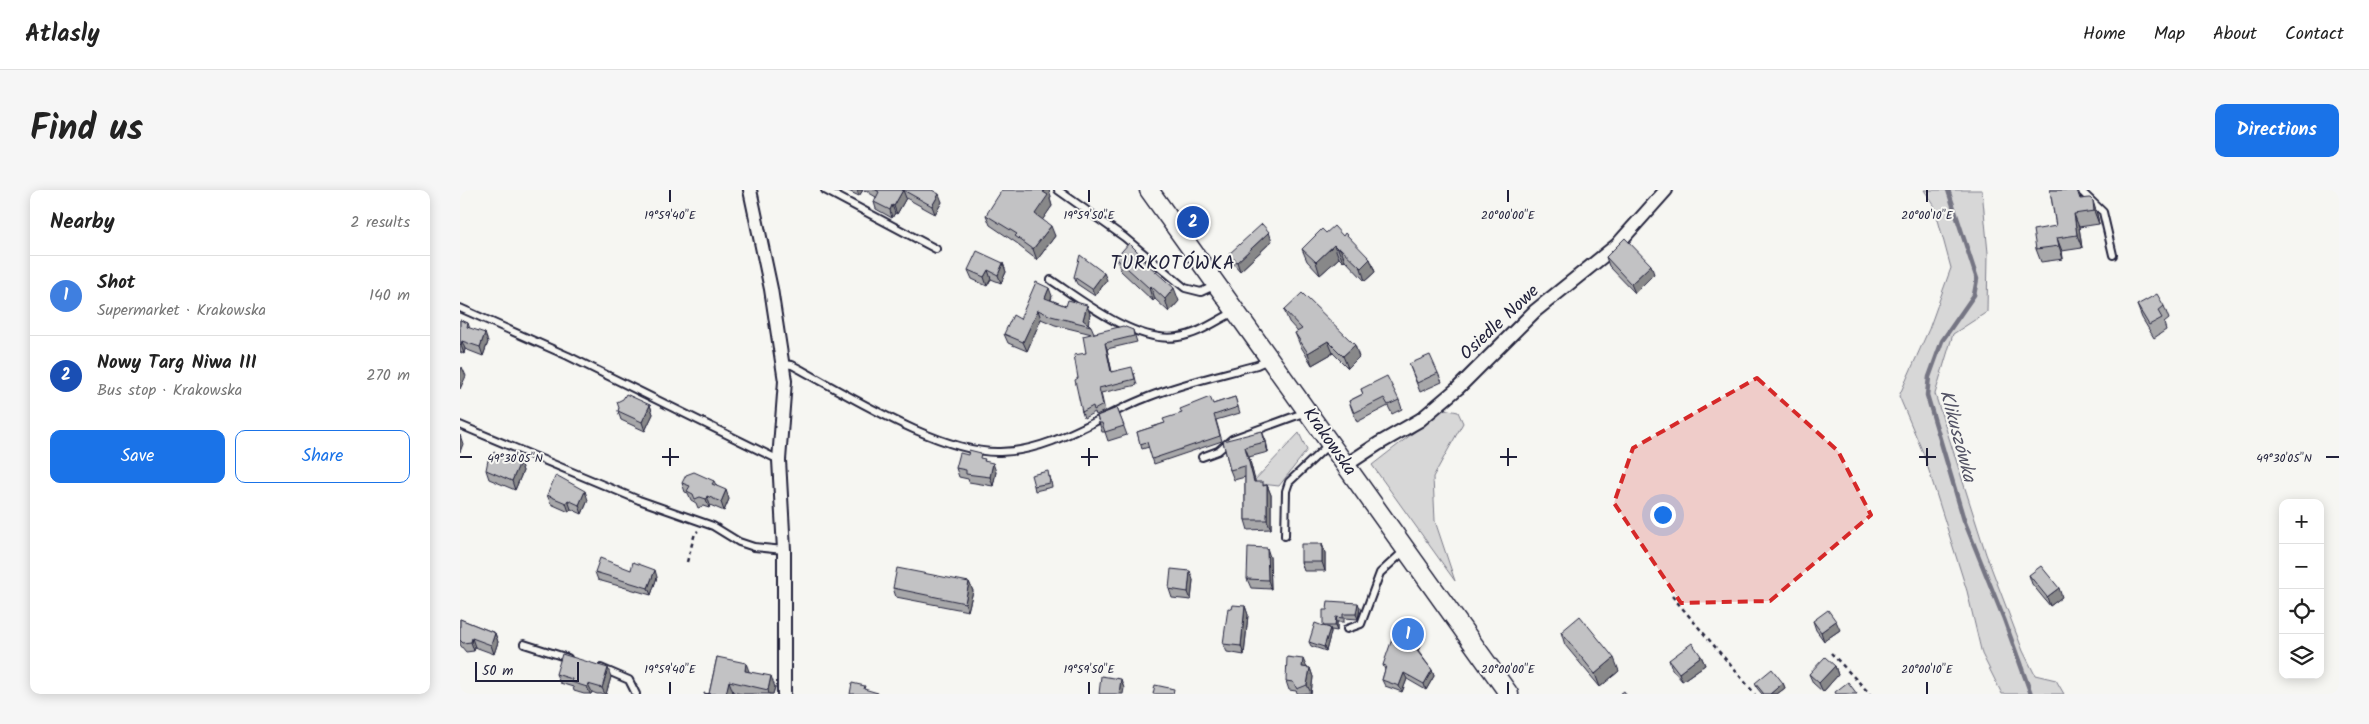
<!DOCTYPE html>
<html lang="en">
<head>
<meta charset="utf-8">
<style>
  :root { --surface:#fff; --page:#f6f6f6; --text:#222; --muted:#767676; --line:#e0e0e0; --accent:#1a73e8 }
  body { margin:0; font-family:Kalam,sans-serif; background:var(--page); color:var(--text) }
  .controls { position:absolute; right:15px; bottom:15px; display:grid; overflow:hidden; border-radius:10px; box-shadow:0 2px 12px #0003 }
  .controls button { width:45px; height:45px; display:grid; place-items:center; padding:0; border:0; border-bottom:1px solid var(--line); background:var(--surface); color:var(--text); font:25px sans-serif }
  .scale { position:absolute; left:15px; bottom:12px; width:104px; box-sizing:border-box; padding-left:5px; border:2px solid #22223b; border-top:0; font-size:14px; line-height:18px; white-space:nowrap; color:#22223b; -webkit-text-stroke:4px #f6f6f2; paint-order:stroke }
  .you { position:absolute; left:1202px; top:324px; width:18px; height:18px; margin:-12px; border:4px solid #fff; border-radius:50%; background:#1a73e8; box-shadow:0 0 0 8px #1a73e833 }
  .badge { display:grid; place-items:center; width:32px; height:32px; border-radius:50%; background:var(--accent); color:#fff; font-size:16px; font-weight:700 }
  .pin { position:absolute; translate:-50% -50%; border:2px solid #fff; box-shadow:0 1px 5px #0006 }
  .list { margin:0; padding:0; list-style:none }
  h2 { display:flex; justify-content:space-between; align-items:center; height:65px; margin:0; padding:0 20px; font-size:21px }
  h2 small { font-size:16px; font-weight:400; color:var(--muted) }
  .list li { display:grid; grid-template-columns:32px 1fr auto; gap:15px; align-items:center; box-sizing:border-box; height:80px; padding:0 20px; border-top:1px solid var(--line) }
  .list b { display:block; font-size:19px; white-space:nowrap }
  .list p { margin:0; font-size:16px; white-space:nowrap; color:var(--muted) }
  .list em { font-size:16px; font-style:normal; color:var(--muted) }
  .actions { display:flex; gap:10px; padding:15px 20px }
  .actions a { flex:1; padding:11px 0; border:1px solid var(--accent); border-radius:10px; text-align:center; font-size:18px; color:var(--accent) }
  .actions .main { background:var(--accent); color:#fff }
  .icon { flex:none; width:28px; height:28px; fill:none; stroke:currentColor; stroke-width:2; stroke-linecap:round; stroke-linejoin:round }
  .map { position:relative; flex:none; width:1879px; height:504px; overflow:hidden; border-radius:10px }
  header { display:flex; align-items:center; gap:30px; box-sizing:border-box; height:70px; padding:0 25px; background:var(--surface); border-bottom:1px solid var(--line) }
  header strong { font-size:24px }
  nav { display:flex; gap:28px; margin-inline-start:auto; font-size:18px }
  .intro { display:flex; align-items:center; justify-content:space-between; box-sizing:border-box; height:120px; padding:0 30px }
  h1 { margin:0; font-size:35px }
  .button { padding:12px 22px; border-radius:10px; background:var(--accent); color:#fff; font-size:18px; font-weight:700 }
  main { display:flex; gap:30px; padding:0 30px }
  aside { flex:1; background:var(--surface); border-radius:10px; box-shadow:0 2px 12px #0003 }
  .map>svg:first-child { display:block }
  .green { fill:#d7d7d7; stroke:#7c7c89 }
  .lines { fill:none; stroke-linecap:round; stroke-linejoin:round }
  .stream { stroke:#757583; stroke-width:4.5 }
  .service-casing { stroke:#22223b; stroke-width:10 }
  .minor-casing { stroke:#22223b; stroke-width:16 }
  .secondary-casing { stroke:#22223b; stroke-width:21 }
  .path { stroke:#22223b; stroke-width:2.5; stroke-dasharray:4 4; stroke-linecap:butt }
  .service { stroke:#f6f6f2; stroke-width:6 }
  .minor { stroke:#f6f6f2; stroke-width:12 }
  .secondary { stroke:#f6f6f2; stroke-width:18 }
  .wall { fill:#a7a7a9; stroke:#22223b }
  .shaded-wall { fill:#888889; stroke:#22223b }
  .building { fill:#c2c2c4; stroke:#22223b }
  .marked { fill:#d62828; fill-opacity:0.2; stroke:#d62828; stroke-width:4; stroke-dasharray:10 6; stroke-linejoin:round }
  .ticks { fill:none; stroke:#22223b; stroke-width:2 }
  .labels { text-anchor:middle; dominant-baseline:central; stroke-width:4; stroke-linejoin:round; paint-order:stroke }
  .street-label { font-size:18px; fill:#22223b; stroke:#f6f6f2 }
  .neighbourhood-label { font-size:19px; letter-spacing:1px; fill:#22223b; stroke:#f6f6f2 }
  .water-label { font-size:19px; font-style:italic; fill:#535365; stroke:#f6f6f2 }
  .ticks-label { font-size:12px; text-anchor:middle; fill:#22223b; stroke:#f6f6f2; stroke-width:4; stroke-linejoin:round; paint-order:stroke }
</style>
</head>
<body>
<header>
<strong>Atlasly</strong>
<nav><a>Home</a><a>Map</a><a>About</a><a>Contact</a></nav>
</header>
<div class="intro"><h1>Find us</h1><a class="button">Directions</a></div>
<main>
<aside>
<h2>Nearby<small>2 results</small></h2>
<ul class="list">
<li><span class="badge" style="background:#3f7fe0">1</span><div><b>Shot</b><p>Supermarket · Krakowska</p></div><em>140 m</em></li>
<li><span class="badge" style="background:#1a4fb4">2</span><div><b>Nowy Targ Niwa III</b><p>Bus stop · Krakowska</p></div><em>270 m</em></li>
</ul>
<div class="actions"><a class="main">Save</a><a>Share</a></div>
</aside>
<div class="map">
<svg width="1879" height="504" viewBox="0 0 1879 504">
  <rect width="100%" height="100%" fill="#f6f6f2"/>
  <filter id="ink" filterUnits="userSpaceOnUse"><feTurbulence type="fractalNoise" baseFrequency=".02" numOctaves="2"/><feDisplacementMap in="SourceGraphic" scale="10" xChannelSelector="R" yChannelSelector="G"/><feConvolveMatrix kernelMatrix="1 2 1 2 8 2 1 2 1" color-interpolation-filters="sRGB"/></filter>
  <g filter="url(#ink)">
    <!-- green -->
    <path class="green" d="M1464,0h58l6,63 -1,59 -34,22 -18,60 51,160 37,97 12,24 21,5 8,14h-62l-20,-40 -15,-63 -43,-136 -25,-59 30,-67 22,-61 -17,-63z
      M984,219l14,3 5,11 -30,54 2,44 20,60 -83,-116z
      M839,243l8,17 -28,36 -27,-3z"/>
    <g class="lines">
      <!-- stream -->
      <path class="stream" d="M1488,0l29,89 -3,16 -32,46 -13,36 -2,18 37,125 40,99 27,75"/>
      <!-- service casing -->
      <g class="service-casing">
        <path id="service" d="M365,0l111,59
          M598,0l66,47 61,51 16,4 15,-7
          M1620,0l23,22 10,43
          M591,90c33,22 86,64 127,57 21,-3 38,-16 56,-25
          M0,118l108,48 211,104
          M323,174l9,1c53,28 148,89 208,87 53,-1 99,-36 148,-55 35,-14 73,-22 109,-32l11,-5
          M0,235l179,75 74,26 26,16 15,5 30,3
          M742,267l16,-6 14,-12 74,-27
          M825,346l1,-45 3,-9 39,-37
          M887,439l14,-5 19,-51 24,-22
          M64,454l44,14
          M141,478l28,12 7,14"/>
      </g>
      <!-- minor casing -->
      <g class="minor-casing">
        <path id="minor" d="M290,0l21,99 14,92 -6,79 5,90v144
          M886,275l32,-21 42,-24 38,-32 77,-77 82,-66 49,-55"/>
      </g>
      <!-- secondary casing -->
      <g class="secondary-casing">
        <path id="secondary" d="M689,0l360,504"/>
      </g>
      <!-- path -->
      <path class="path" d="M227,372l8,-29 3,-2
        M1212,406l83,98
        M1371,463l39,41"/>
      <!-- service -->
      <use href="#service" class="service"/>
      <!-- minor -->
      <use href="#minor" class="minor"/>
      <!-- secondary -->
      <use href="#secondary" class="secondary"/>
    </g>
    <!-- wall -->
    <path class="wall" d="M386,0h17l-4,6z
      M404,0h68l10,12 -7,12 -29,-16 -9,16 -2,-1 -3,5 -16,-9 -2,-7 2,-5z
      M1590,0h28l3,9 16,15 2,10 -20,3 3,21 -20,3 1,8 -22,3 -5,-13 20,-23z
      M591,6l-1,3 2,7 -10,14 13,16 -18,24 -18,-14 -1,-2 -28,-19 -4,-10z
      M866,43l17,3 27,23 5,13 -10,9 -20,-21 -2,2 -4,-4 -19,17 -13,-14 -5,-12z
      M812,51l-32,30 -7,-8 -4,-9z
      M678,62l3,6 38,43 -10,11 -14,-13 -2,2 -32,-30 -5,-13z
      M1146,67l48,17 -19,19 -26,-27z
      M543,73l3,9 -5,11 -10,-4 -4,7 -15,-7 -4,-9z
      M614,87l33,3 -12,16 -18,-12z
      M592,106l-1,4 15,6 24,8 -2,9 3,3 3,7 39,-3 4,12 -30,7 5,23 22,1 3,12 -36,8 4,18 -9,4 -1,-3 -11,6 -2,-6 -4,-34 14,-44 -37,-9 -14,-6 -14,32 -19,-8 -4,-9 16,-15z
      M1677,115l27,1 5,13 -5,4 2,7 -12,8 -12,-20z
      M824,120l75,47 -11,11 -15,-15 -21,12 -12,-20 -5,-12 3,-1 -9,-10z
      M0,130l8,3 2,6 18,13 -5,14 -18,-7 -1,5 -4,-2z
      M949,174l29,9 4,9 -22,10z
      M901,199l38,11 3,9 -10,5 -4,-8 -31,16 -5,-12 -3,-9 14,-7z
      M775,207l5,16 -24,7 6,21 -68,23 -5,-17 -7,2 -5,-17 28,-9 48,-19z
      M190,215l3,9 -8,17 -24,-11 -3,-9 1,-3z
      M657,218l10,27 -19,6 -3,-9h-3l-5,-16z
      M763,251h43l2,11 -19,5 6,25 10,4 2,-1 4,10v34l-23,1 -3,-10v-43l-11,3 -4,-10z
      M523,269l13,13 -3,14 -24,-4 -1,-3 -9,-2 -3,-9z
      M60,272l3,9 -8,19 -26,-11 -3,-9z
      M590,286l2,11 -17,4 -1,-5z
      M254,291l2,4 13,14 -5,12 -14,-6 -1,3 -6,-2 -5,2 -2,-5 -5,-3 -3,-7 -3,-1 -3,-9z
      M87,305l41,5 -6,14 -11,-5 -2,3 -18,-8z
      M862,354l3,9v18h-21l-3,-9z
      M810,367l1,32 -20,-1 -4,-9z
      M171,380l26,7 -6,18 -53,-15 -3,-8z
      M1569,385l33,22 -12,9 -18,-22z
      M733,390l-2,20 -19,-2 -3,-9z
      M509,392l4,9 -5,20 -72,-14 -3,-9z
      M785,416l3,9 -4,40 -17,-3 -4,-8 9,-35z
      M900,418l-2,11 -14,-1v4h-7v9l-6,-1v2l-5,19 -15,-5 -2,-4 14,-16 4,-16z
      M0,429l35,14 3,9 -4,12 -19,-7 -1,4 -8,1 -5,-6 -1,-2z
      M1353,431l27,9 -16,11 -8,-11z
      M1101,442l58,39 -19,16 -35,-42z
      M962,451l-4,10 14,19 2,6 -8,14 -19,-11 -5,13 -17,-6 -3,-6 3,-10 -2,-5z
      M1241,466l4,9 -23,16 -10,-12 -3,-9z
      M257,467l33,15 25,15 -2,7h-32l-8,-2 -1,2h-28h5z
      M1375,476l3,9 -15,17 -10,-9 -4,-9z
      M847,478h3l3,9 -2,16 -13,1 -2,-3 -7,-1 -3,-9z
      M96,484l55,3 -5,17h-9l-5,-2 -1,2h-7l-10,-3 -1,-4 -13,-4z
      M1295,493h28l2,5 -8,6h-15l-5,-6z"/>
    <!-- shaded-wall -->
    <path class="shaded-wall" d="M397,0h6l-4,6z
      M443,0l3,8 -9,16 -3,-8z
      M585,0h4l2,6 -1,3 2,7 -13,19 -4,-11z
      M479,4l3,8 -7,12 -3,-8z
      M1633,11l4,13 2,10 -5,-13z
      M432,15l3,8 -3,5 -2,-8z
      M1614,24l5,13 3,21 -5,-13z
      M591,36l4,10 -18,24 -4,-11z
      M809,42l3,9 -32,30 -3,-9z
      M1597,48l5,13 1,8 -4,-13z
      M874,55l5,13 -19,17 -4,-13z
      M880,58l5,12 -2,2 -5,-13z
      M910,69l5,13 -10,9 -4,-13z
      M543,73l3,9 -5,11 -3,-8z
      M1191,75l3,9 -19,19 -4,-9z
      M528,80l3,9 -4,7 -3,-9z
      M644,83l3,7 -12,16 -3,-7z
      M691,96l4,13 -2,2 -4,-13z
      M589,98l3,8 -4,10 -3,-8z
      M714,98l5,13 -10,11 -4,-13z
      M627,115l3,9 -2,11 -5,-5z
      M578,120l3,9 -14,32 -4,-9z
      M25,143l3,9 -5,14 -3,-9z
      M2,151l3,8 -1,5 -3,-9z
      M868,151l5,12 -21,12 -4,-12z
      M645,153l2,6 6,29 -2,-6z
      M895,155l4,12 -11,11 -5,-12z
      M2,177l4,9 -6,13v-16z
      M190,215l3,9 -8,17 -3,-9z
      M802,241l4,10 2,11 -3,-10z
      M0,245l3,9 -3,8z
      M785,257l4,10 9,35 -4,-10z
      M60,272l3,9 -8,19 -3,-9z
      M533,273l3,9 -3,14 -3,-9z
      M807,295l4,10v34l-4,-9z
      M266,300l3,9 -5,12 -3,-9z
      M125,301l3,9 -6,14 -3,-9z
      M247,306l3,9 -1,3 -3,-9z
      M108,310l3,9 -2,3 -3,-9z
      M862,354l3,9v18l-3,-9z
      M807,358l3,9 1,32 -3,-9z
      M195,380l2,7 -6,18 -3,-7z
      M730,381l3,9 -2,20 -3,-8z
      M509,392l4,9 -5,20 -3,-8z
      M1599,398l3,9 -12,9 -3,-9z
      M898,413l2,5 -2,11 -2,-5z
      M785,416l3,9 -4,40 -3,-9z
      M876,427l1,5v9l-2,-5z
      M1376,431l4,9 -16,11 -3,-9z
      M870,438l1,4 -5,19 -2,-4z
      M35,443l3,9 -4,12 -3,-9z
      M960,445l2,6 -5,13 -3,-7z
      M12,448l3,9 -1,4 -3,-9z
      M1241,466l4,9 -23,16 -3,-8z
      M1154,468l5,13 -19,16 -5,-13z
      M843,469l4,9 -5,-1z
      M286,473l4,11 -5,-3z
      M1375,476l3,9 -15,17 -4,-9z
      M148,478l3,9 -5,17h-1l-3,-6z
      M850,478l3,9 -2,16 -4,-8z
      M972,480l2,6 -8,14 -2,-6z
      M944,483l3,6 -5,13 -3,-6z
      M311,486l4,11 -2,7h-4l-1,-4z
      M661,489l3,9 -1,6h-4z
      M269,491l4,11 -1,2h-6z
      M1323,493l2,5 -8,6h-7z
      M128,494l4,8 -1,2h-1l-3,-7z"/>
    <!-- building -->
    <path class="building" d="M416,0h56l7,4 -7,12 -29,-16 -9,16 -2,-1 -2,5 -16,-8 5,-10z
      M542,0h43l-2,2 5,3 -13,19 16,12 -18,23 -18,-13 2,-2 -31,-19z
      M1590,0h27l3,9 10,-1 3,3 1,10 -20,3 3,21 -20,3 2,8 -23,3 -3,-19 23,-4z
      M802,34l7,8 -32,30 -8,-8z
      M874,36l9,10 2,-3 25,26 -9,9 -21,-20 -2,1 -4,-4 -18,17 -14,-13 20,-20 4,4z
      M1165,48l26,27 -20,19 -25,-27z
      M669,53l9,9 -2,2 38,34 -9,11 -14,-13 -2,2 -33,-30z
      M517,61l26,12 -5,12 -10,-5 -4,7 -16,-7z
      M620,65l24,18 -12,16 -18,-12z
      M576,92l13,6 -4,10 21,8 2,-6 19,5 -4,15 8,6 -40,-10 -13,-6 -15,32 -19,-8 9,-19 7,4z
      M842,103l53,52 -12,11 -15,-15 -20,12 -13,-20 7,-4 -18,-19z
      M1697,104l7,12 -6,5 4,7 -13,7 -12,-20z
      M0,130l8,3 -1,4 18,6 -5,14 -18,-6 -1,4 -1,-1z
      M663,136l10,4 1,6 -29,7 6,29 21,-5 3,12 -36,9 4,17 -9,5 -1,-4 -11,6 -7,-32 3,-2 -4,-23 12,-2 -3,-17z
      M970,165l8,18 -21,10 -8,-19z
      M927,186l12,24 -11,5 -4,-7 -30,15 -5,-12 14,-7 -2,-5z
      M166,204l24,11 -8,17 -24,-11 1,-3 -2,-6 6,-3z
      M750,207l3,7 22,-7 3,10 -24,8 6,21 -68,23 -5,-17 -7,2 -3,-12 28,-9 -2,-4 19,-6 -2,-4z
      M657,218l7,18 -19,6 -3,-9h-3l-2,-7z
      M802,241l3,11 -20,5 9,35h9v4l4,-1v35h-22v-54l-15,4 -7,-29z
      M509,260l12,3 -1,5 5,1 -1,2 9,2 -3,14 -24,-3v-4l-10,-2 4,-15 8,2z
      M34,262l26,10 -8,19 -26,-11 2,-10z
      M588,281l2,12 -16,3 -3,-11z
      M234,282l20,9 -2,3 14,6 -5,12 -14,-6 -1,3 -6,-2 -5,2 -2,-5 -6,-3 3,-5 -8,-3 4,-8z
      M96,285l29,16 -6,14 -11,-5 -2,3 -19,-8z
      M841,354h21v18h-21z
      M788,357l19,1 1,32 -21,-1z
      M140,368l31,12 2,-8 22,8 -7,18 -53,-16z
      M1581,376l18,22 -12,9 -18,-22z
      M437,378l72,14 -4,21 -72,-15z
      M711,379l19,2 -2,21 -19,-3z
      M868,411l30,2 -2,11h-13v4l-7,-1 -1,9h-12l7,2 -6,19 -15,-5 6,-19 8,3v-16h4z
      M773,415l12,1 -4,40 -18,-2 5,-36 4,1z
      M1368,420l8,11 -15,11 -8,-11z
      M1120,426l34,42 -19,16 -34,-42z
      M0,429l35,14 -4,12 -19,-7 -1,4 -8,1 -3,-3z
      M937,435l23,10 -6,12 18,23 -8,14 -20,-11 -5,13 -17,-6 4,-14 -3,-1z
      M1232,453l9,13 -22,17 -10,-13z
      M102,464l46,14 -6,20 -14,-4 -1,3 -16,-5 1,-3 -16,-5z
      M257,467l29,6 -1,8 26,5 -3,14 -39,-9 -3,13h-22v-1l5,1z
      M827,467l16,2 -1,8 8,1 -3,17 -10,4 -4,-7 -7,-1z
      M1365,467l10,9 -16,17 -10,-9z
      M1312,479l11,14 -13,11h-6l-9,-11z
      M641,486l20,3 -2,15h-20z
      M1388,492l9,12h-21l-1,-2z
      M392,493l13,3 -1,3 14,4v1h-28z
      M695,495l19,4 -1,5h-20z
      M1164,501l2,3h-6z"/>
  </g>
  <!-- marked area -->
  <path class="marked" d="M1297,188l81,73 33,64 -101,86 -89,2 -67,-100 19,-55z"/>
  <!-- ticks -->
  <path class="ticks" d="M210,0v12M629,0v12M1048,0v12M1467,0v12M210,258v18M629,258v18M1048,258v18M1467,258v18M0,267h12M202,267h17M621,267h17M1040,267h17M1459,267h17M1866,267h13M210,492v12M629,492v12M1048,492v12M1467,492v12"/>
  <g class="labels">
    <!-- street labels -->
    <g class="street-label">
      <text transform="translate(1040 133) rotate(-43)">Osiedle Nowe</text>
      <text transform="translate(869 252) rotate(55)">Krakowska</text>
    </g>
    <!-- neighbourhood labels -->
    <g class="neighbourhood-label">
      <text x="713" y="74">TURKOTÓWKA</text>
    </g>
    <!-- water labels -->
    <g class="water-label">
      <text transform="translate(1497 246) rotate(75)">Klikuszówka</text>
    </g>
  </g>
  <g class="ticks-label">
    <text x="210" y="29">19°59'40"E</text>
    <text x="629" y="29">19°59'50"E</text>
    <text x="1048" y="29">20°00'00"E</text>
    <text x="1467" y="29">20°00'10"E</text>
    <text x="55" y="272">49°30'05"N</text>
    <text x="1824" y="272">49°30'05"N</text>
    <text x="210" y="483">19°59'40"E</text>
    <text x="629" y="483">19°59'50"E</text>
    <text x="1048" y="483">20°00'00"E</text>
    <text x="1467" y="483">20°00'10"E</text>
  </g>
</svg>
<div class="controls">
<button>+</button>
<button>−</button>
<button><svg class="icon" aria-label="locate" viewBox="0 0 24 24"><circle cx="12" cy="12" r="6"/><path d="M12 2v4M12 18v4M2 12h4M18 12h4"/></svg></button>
<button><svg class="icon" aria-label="layers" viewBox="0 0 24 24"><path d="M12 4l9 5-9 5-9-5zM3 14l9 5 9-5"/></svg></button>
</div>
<div class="scale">50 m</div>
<div class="you"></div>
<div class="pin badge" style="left:948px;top:444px;background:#3f7fe0">1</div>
<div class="pin badge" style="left:733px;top:32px;background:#1a4fb4">2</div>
</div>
</main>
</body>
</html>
